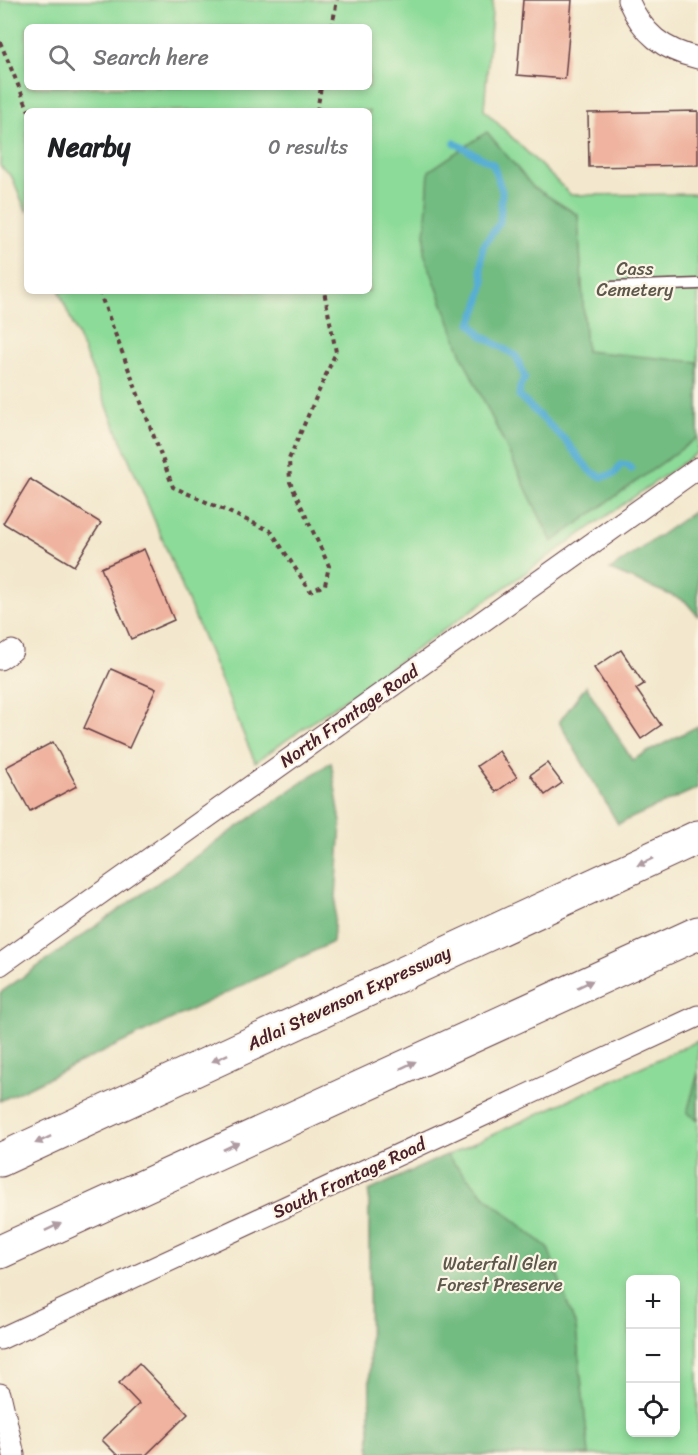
<!DOCTYPE html>
<html lang="en">
<head>
<meta charset="utf-8">
<style>
  :root { --surface:#fff; --page:#f2f2f2; --text:#202124; --muted:#757577; --line:#e0e0e0 }
  body { margin:0; font-family:Sriracha,sans-serif; background:var(--page); color:var(--text) }
  .controls { position:absolute; right:18px; bottom:18px; display:grid; overflow:hidden; border-radius:9px; box-shadow:0 3px 9px #0003 }
  .controls button { width:54px; height:54px; display:grid; place-items:center; padding:0; border:0; border-bottom:2px solid var(--line); background:var(--surface); color:var(--text); font:30px sans-serif }
  .list { margin:0; padding:0; list-style:none }
  h2 { display:flex; justify-content:space-between; align-items:center; height:78px; margin:0; padding:0 24px; font-size:26px }
  h2 small { font-size:20px; font-weight:400; color:var(--muted) }
  .icon { flex:none; width:33px; height:33px; fill:none; stroke:currentColor; stroke-width:2; stroke-linecap:round; stroke-linejoin:round }
  .map { position:relative; flex:none; width:698px; height:1455px; overflow:hidden }
  .search { position:absolute; background:var(--surface); box-shadow:0 3px 9px #0003; left:24px; top:24px; width:348px; height:66px; display:flex; align-items:center; gap:15px; box-sizing:border-box; padding:0 21px; border-radius:9px; color:var(--muted); font-size:22px }
  .panel { position:absolute; background:var(--surface); box-shadow:0 3px 9px #0003; left:24px; top:108px; width:348px; height:186px; border-radius:9px }
  .map>svg:first-child { display:block }
  .green { fill:#8ddb99; stroke:#6c7d62; stroke-width:1.5; fill-rule:evenodd }
  .forest { fill:#72bb81; stroke:#5e6d56; stroke-width:1.5 }
  .lines { fill:none; stroke-linecap:round; stroke-linejoin:round }
  .stream { stroke:#57aed4; stroke-width:7 }
  .building { fill:#efb39f }
  .lane-casing { stroke:#633d43; stroke-width:13 }
  .street-casing { stroke:#633d43; stroke-width:23 }
  .highway-casing { stroke:#633d43; stroke-width:35 }
  .path { stroke:#633d43; stroke-width:4; stroke-dasharray:4.5 4.5; stroke-linecap:butt }
  .lane { stroke:#fff; stroke-width:10 }
  .street { stroke:#fff; stroke-width:21 }
  .highway { stroke:#fff; stroke-width:33 }
  .oneway { fill:#ae9aa0 }
  .labels { text-anchor:middle; dominant-baseline:central; stroke-width:4.5; stroke-linejoin:round; paint-order:stroke }
  .park-label { font-size:18px; fill:#5e574c; stroke:#fcf5e5 }
  .street-label { font-size:18px; fill:#4a1f2b; stroke:#fcf5e5 }
</style>
</head>
<body>
<div class="map">
<svg width="698" height="1455" viewBox="0 0 698 1455">
  <rect width="100%" height="100%" fill="#fcf5e5"/>
  <filter id="ink" filterUnits="userSpaceOnUse"><feTurbulence type="fractalNoise" baseFrequency=".0167" numOctaves="2"/><feDisplacementMap in="SourceGraphic" scale="12" xChannelSelector="R" yChannelSelector="G"/><feConvolveMatrix kernelMatrix="1 2 1 2 8 2 1 2 1" color-interpolation-filters="sRGB"/></filter>
  <filter id="wash" filterUnits="userSpaceOnUse"><feTurbulence type="fractalNoise" baseFrequency=".008" numOctaves="4" result="noise"/><feDisplacementMap in="SourceGraphic" scale="24" xChannelSelector="R" yChannelSelector="G"/><feGaussianBlur stdDeviation="1.35" result="paint"/><feColorMatrix in="noise" values="0 0 0 0 0 0 0 0 0 0 0 0 0 0 0 0 0 1.4 0 .05"/><feComposite in="paint" operator="in"/></filter>
  <g filter="url(#wash)">
    <rect width="100%" height="100%" fill="#f3e8cd"/>
    <!-- green -->
    <path class="green" d="M0,0h493l-9,110 87,85 127,-1v258l-443,310 -196,-471h310v-180h-342v102l-15,-36 -12,-11zM27,27h342v60h-342z
      M698,1041v414h-328l-1,-264zM630,1280h46v152h-46z"/>
    <!-- forest -->
    <path class="forest" d="M487,132l46,55 45,28 8,136 112,11v75l-146,105 -89,-184 -39,-105 5,-82z
      M698,509v107l-13,-15 -75,-31z
      M586,686l46,74 66,-34v62l-80,36 -59,-102z
      M331,762l10,61 -8,119 -333,159v-108z
      M698,1073v47l-11,-7z
      M446,1155l40,42 62,51 28,79 13,128h-219l-1,-264z"/>
    <g class="lines">
      <!-- stream -->
      <path class="stream" d="M455,143l38,21 9,27 -2,31 -17,24 -2,22 3,14 -6,26 -7,15 10,12 35,21 9,22 -5,8 -1,10 46,44 25,31 12,6 12,-3 7,-10 7,1 3,4"/>
    </g>
    <g id="blocks">
      <!-- building -->
      <path class="building" d="M523,0h49l-7,79 -48,-4z
        M698,111v54l-109,2 -1,-54z
        M30,479l71,44 -27,43 -71,-43z
        M144,549l30,71 -43,19 -30,-71z
        M621,650l23,34 -8,5 25,36 -20,14 -47,-71z
        M111,669l45,20 -27,59 -45,-20z
        M53,742l24,44 -47,25 -24,-44z
        M499,751l18,26 -21,15 -19,-26z
        M547,763l15,20 -17,12 -15,-20z
        M139,1363l49,51 -42,41h-29l-15,-15 37,-36 -20,-21z"/>
    </g>
  </g>
  <g filter="url(#ink)">
    <use href="#blocks" fill-opacity="0" stroke="#633d43" stroke-width="1.5"/>
    <g class="lines">
      <!-- lane casing -->
      <g class="lane-casing">
        <path id="lane" d="M611,287l87,-3"/>
      </g>
      <!-- street casing -->
      <g class="street-casing">
        <path id="street" d="M628,0c15,34 35,50 70,58
          M0,659l12,-8
          M0,965l698,-497
          M0,1339l698,-323
          M0,1394l14,61"/>
      </g>
      <!-- highway casing -->
      <g class="highway-casing">
        <path id="highway" d="M0,1160l698,-323
          M0,1252l698,-319"/>
      </g>
      <!-- path -->
      <path class="path" d="M332,27l5,-27
        M0,42l29,69
        M317,111l4,-24
        M99,291l74,196 98,44 39,60 15,-6 4,-19 -39,-84 -1,-23 47,-107 -12,-61"/>
      <!-- lane -->
      <use href="#lane" class="lane"/>
      <!-- street -->
      <use href="#street" class="street"/>
      <!-- highway -->
      <use href="#highway" class="highway"/>
    </g>
    <!-- one-way arrows -->
    <defs><path id="oneway-solid" d="M-6-.8H1V-3.2L6.5 0L1 3.2V.8H-6Z" transform="scale(1.5)"/></defs>
    <g class="oneway">
      <use href="#oneway-solid" transform="translate(645 862) rotate(155)"/>
      <use href="#oneway-solid" transform="translate(585 984) rotate(-25)"/>
      <use href="#oneway-solid" transform="translate(220 1058) rotate(155)"/>
      <use href="#oneway-solid" transform="translate(408 1065) rotate(-25)"/>
      <use href="#oneway-solid" transform="translate(43 1140) rotate(155)"/>
      <use href="#oneway-solid" transform="translate(231 1146) rotate(-25)"/>
      <use href="#oneway-solid" transform="translate(53 1227) rotate(-25)"/>
    </g>
  </g>
  <g class="labels">
    <!-- park labels -->
    <g class="park-label">
      <text x="635" y="269">Cass<tspan x="635" dy="21">Cemetery</tspan></text>
      <text x="500" y="1264">Waterfall Glen<tspan x="500" dy="21">Forest Preserve</tspan></text>
    </g>
    <!-- street labels -->
    <g class="street-label">
      <text transform="translate(349 716) rotate(-35)">North Frontage Road</text>
      <text transform="translate(349 998) rotate(-25)">Adlai Stevenson Expressway</text>
      <text transform="translate(349 1178) rotate(-25)">South Frontage Road</text>
    </g>
  </g>
</svg>
<div class="controls">
<button>+</button>
<button>−</button>
<button><svg class="icon" aria-label="locate" viewBox="0 0 24 24"><circle cx="12" cy="12" r="6"/><path d="M12 2v4M12 18v4M2 12h4M18 12h4"/></svg></button>
</div>
<div class="search"><svg class="icon" aria-label="search" viewBox="0 0 24 24"><circle cx="10" cy="10" r="6"/><path d="M15 15l6 6"/></svg>Search here</div>
<section class="panel">
<h2>Nearby<small>0 results</small></h2>
<ul class="list">
</ul>
</section>
</div>
</body>
</html>
